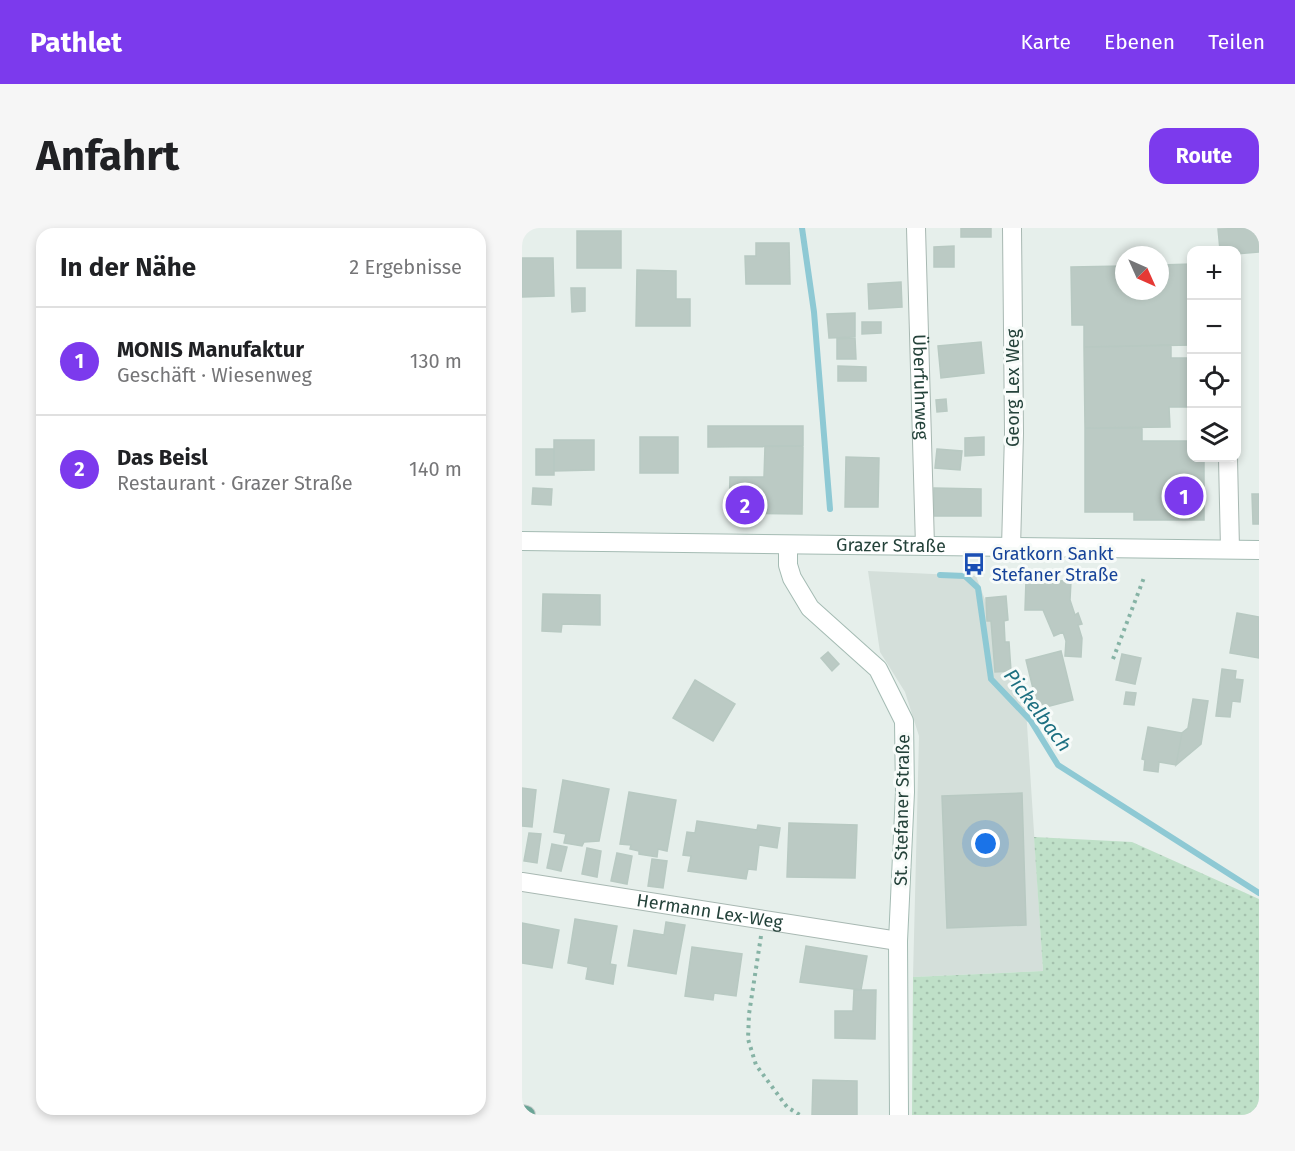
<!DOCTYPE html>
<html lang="de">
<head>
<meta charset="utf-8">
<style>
  :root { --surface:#fff; --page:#f6f6f6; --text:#202124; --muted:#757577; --line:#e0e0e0; --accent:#7c3aed }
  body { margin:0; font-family:"Fira Sans",sans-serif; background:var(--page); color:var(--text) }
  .controls { position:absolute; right:18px; top:18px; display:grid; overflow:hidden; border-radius:12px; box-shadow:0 3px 9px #0003 }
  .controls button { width:54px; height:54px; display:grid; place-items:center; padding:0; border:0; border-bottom:2px solid var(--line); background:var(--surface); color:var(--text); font:30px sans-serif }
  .compass { position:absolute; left:593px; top:18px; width:54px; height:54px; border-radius:50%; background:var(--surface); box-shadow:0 3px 9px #0003; rotate:135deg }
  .you { position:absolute; left:464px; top:616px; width:21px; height:21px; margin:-15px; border:4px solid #fff; border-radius:50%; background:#1a73e8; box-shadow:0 0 0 9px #1a73e833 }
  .badge { display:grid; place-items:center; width:39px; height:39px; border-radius:50%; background:var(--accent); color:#fff; font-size:20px; font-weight:700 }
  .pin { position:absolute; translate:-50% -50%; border:3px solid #fff; box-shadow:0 2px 6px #0006 }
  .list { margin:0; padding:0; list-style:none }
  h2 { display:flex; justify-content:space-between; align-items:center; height:78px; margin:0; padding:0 24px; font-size:26px }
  h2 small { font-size:20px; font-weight:400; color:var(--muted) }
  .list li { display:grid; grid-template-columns:39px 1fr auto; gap:18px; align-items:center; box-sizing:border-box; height:108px; padding:0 24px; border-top:2px solid var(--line) }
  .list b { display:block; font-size:22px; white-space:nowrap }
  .list p { margin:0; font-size:20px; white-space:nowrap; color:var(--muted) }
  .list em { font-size:20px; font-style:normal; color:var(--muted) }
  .icon { flex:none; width:33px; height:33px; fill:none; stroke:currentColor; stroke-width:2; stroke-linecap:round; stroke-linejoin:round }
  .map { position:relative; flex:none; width:737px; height:887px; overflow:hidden; border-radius:18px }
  header { display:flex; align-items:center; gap:36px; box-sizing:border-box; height:84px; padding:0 30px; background:var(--accent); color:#fff }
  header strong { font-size:28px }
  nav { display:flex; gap:33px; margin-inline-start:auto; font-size:21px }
  .intro { display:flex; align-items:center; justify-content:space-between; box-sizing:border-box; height:144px; padding:0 36px }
  h1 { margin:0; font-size:42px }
  .button { padding:15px 27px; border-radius:18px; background:var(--accent); color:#fff; font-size:21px; font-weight:700 }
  main { display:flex; gap:36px; padding:0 36px }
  aside { flex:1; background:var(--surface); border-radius:18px; box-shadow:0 3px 9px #0003 }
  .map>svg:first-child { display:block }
  .built { fill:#d4dfda }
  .grass { fill:url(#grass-dots) }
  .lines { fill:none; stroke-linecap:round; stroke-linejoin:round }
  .stream { stroke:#8ec9d4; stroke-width:6 }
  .building { fill:#bbcac4; stroke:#b8c9c2; stroke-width:1.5 }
  .street-casing { stroke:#a8b8b2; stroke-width:20 }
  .secondary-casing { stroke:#a4bbb3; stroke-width:20 }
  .primary-casing { stroke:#c2cac8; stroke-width:20 }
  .path { stroke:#86b3a5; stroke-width:4; stroke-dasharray:3 4.5; stroke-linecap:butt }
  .street { stroke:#fff; stroke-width:18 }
  .secondary { stroke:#fff; stroke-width:18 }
  .primary { stroke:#6aa596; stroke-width:18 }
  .labels { text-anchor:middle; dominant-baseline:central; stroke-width:6; stroke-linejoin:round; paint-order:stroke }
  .street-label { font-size:18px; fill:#24423a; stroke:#f7fbf9 }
  .transit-label { font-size:18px; fill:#164399; stroke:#f7fbf9; text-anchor:start }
  .water-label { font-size:20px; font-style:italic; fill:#1c6f80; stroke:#f7fbf9 }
</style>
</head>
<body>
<header>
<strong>Pathlet</strong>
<nav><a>Karte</a><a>Ebenen</a><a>Teilen</a></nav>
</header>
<div class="intro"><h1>Anfahrt</h1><a class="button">Route</a></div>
<main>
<aside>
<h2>In der Nähe<small>2 Ergebnisse</small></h2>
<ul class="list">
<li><span class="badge">1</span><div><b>MONIS Manufaktur</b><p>Geschäft · Wiesenweg</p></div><em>130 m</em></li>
<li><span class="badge">2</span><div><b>Das Beisl</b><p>Restaurant · Grazer Straße</p></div><em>140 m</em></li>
</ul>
</aside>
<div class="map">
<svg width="737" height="887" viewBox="0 0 737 887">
  <defs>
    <pattern id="grass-dots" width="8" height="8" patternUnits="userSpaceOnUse" patternTransform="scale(1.5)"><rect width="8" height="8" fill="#bfe0c8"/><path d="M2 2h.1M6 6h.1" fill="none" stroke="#a4c1ad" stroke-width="1.8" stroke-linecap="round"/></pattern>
  </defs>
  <rect width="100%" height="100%" fill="#e6efeb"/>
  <!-- built -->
  <path class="built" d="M346,343l108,5 50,133 17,262 -130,6 6,-241 -14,-44 -25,-40z"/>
  <!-- grass -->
  <path class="grass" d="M512,609l98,5 127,57v216h-347l1,-138 130,-6z"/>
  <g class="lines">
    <!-- stream -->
    <path class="stream" d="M280,0l12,84 16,197
      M418,347l25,1 13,12 13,91 40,42 27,44 201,128"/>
  </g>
  <!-- building -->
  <path class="building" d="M439,0h30v9h-30z
    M737,0v24l-23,2v-4h-16l-2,-21z
    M55,3h44v37h-44z
    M234,15h33l1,41h-44l-1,-28h11z
    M432,18v21h-20v-20z
    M0,30h31l1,38 -32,1z
    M670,36v81l-108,2v-22h-12l-1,-58 53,-1v25h36v-26z
    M115,42l39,1v28h14v27h-54z
    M379,54l1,25 -33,2 -1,-25z
    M49,60h14v23l-13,1z
    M333,85v24l-26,1 -2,-24z
    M340,94h19v11l-19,1z
    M333,110l1,21h-19v-20z
    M459,114l3,31 -43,5 -3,-32z
    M649,117v13h21v49h-23l1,20 -85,1 -1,-81z
    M316,138l28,1v14h-28z
    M424,171l1,12 -10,1 -1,-12z
    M186,198h95v20l-95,1z
    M563,200h57v13h50v17h12v62h-70v-8h-49z
    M118,209h38v36h-38z
    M462,209v18l-19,1v-18z
    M32,212h40v30l-40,1z
    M243,218h38l-1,68 -73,-1 1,-36h34z
    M14,221h18v26h-18z
    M415,221l25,2 -2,19 -25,-2z
    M324,229l33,1 -1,49h-33z
    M11,260l19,1 -1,16 -19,-1z
    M412,260l47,1v27h-47z
    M730,266h7v30h-6z
    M504,352l45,1 -1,19 5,15 3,-2 4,11 -4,1 4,13 -1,19 -16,-1 1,-15 -3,-9 -9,4 -11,-26h-18z
    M21,366l57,1v30l-38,-1 -1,8 -19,-1z
    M484,368l2,24 -4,1 1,21h4l2,29 -16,1 -4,-51h-4l-1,-23z
    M715,385l22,4v41l-29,-5z
    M539,423l12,49 -35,9 -12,-49z
    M306,424l11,12 -7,7 -11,-13z
    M600,426l19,4 -6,26 -19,-4z
    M700,441l14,2 -1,8 8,1 -3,22 -8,-1 -2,16 -14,-1z
    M173,452l40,24 -22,37 -40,-23z
    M604,464l10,1 -2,12 -10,-1z
    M671,471l15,2 -7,43 -25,21 6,-32 6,-5z
    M626,499l34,6 -6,32 -17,-3 -1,10 -14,-2 1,-10 -3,-1z
    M41,552l46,9 -10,52 -15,1 -2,4 -18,-3 2,-9 -12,-2z
    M0,560l14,2 -4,37 -10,-1z
    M107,564l47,8 -9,51 -9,-2 -1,8 -18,-3v-3l-9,-2 1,-4 -11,-1z
    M500,565l4,132 -79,3 -5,-132z
    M175,593l60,9 1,-5 22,3 -3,20 -18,-3 -3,25 -8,-1 -2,10 -58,-8 3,-15 -8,-1 4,-23 8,1z
    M267,595l68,2 -2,53 -68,-1z
    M7,605l12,1 -4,29 -13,-2z
    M30,616l15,3 -6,24 -14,-3z
    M65,620l14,3 -4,26 -15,-3z
    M95,625l15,3 -5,28 -16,-3z
    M130,631l15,2 -4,27 -15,-2z
    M53,691l42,7 -7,38 6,1 -3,19 -27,-5 2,-12 -20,-4z
    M144,694l19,3 -9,49 -48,-8 6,-36 30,5z
    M0,695l37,7 -7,38 -30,-5z
    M284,718l61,10 -6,34 -61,-8z
    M170,719l50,7 -6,42 -22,-3 -1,7 -28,-4z
    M332,762h22l-1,49 -40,-1v-27h18z
    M291,852l44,1v34h-45z"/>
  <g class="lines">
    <!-- street casing -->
    <g class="street-casing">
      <g id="street">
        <path id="s1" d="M394,0l9,318"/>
        <path d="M706,230l2,91"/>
        <path d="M489,320l3,-115 -2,-205"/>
        <path id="s2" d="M0,654l376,59"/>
      </g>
    </g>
    <!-- secondary casing -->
    <g class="secondary-casing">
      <g id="secondary">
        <path id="s3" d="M0,313l737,9"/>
        <path d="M266,318v19l4,13 18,30 68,61 26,52 1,71 -7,149 1,174"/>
      </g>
    </g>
    <!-- primary casing -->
    <g class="primary-casing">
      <path id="primary" d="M0,886l4,1"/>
    </g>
    <!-- path -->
    <path class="path" d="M591,431l32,-84
      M239,708l-12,78 -1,25 8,26 31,42 13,8"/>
    <!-- street -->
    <use href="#street" class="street"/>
    <!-- secondary -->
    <use href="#secondary" class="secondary"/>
    <!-- primary -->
    <use href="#primary" class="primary"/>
  </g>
  <!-- icons -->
  <defs>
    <g id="bus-bare" transform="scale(1.8)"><path d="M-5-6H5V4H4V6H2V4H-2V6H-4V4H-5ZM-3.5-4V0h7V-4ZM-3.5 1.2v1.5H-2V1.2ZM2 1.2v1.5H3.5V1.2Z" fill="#1a4fb4" stroke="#f7fbf9" stroke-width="2.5" paint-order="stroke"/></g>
  </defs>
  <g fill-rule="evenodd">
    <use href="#bus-bare" x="452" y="336"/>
  </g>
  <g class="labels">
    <!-- street labels -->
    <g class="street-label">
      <text stroke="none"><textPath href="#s1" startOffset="159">Überfuhrweg</textPath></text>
      <text transform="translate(491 160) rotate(-90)">Georg Lex Weg</text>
      <text stroke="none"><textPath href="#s3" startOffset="369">Grazer Straße</textPath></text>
      <text transform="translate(380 582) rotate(-89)">St. Stefaner Straße</text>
      <text stroke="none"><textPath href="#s2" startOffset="190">Hermann Lex-Weg</textPath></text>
    </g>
    <!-- transit labels -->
    <g class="transit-label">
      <text x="470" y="326">Gratkorn Sankt<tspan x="470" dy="21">Stefaner Straße</tspan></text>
    </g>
    <!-- water labels -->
    <g class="water-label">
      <text transform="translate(516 482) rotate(53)">Pickelbach</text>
    </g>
  </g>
</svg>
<div class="controls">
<button>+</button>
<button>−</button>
<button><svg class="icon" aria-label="locate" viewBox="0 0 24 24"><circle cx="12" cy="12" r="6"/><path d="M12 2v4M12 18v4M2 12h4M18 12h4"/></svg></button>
<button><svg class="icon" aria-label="layers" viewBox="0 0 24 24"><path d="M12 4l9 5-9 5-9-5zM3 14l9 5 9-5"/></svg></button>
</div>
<svg class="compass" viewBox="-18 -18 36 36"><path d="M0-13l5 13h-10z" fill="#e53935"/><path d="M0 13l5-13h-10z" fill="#757577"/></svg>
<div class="you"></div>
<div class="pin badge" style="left:662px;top:268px">1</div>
<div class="pin badge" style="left:223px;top:277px">2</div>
</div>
</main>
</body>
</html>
